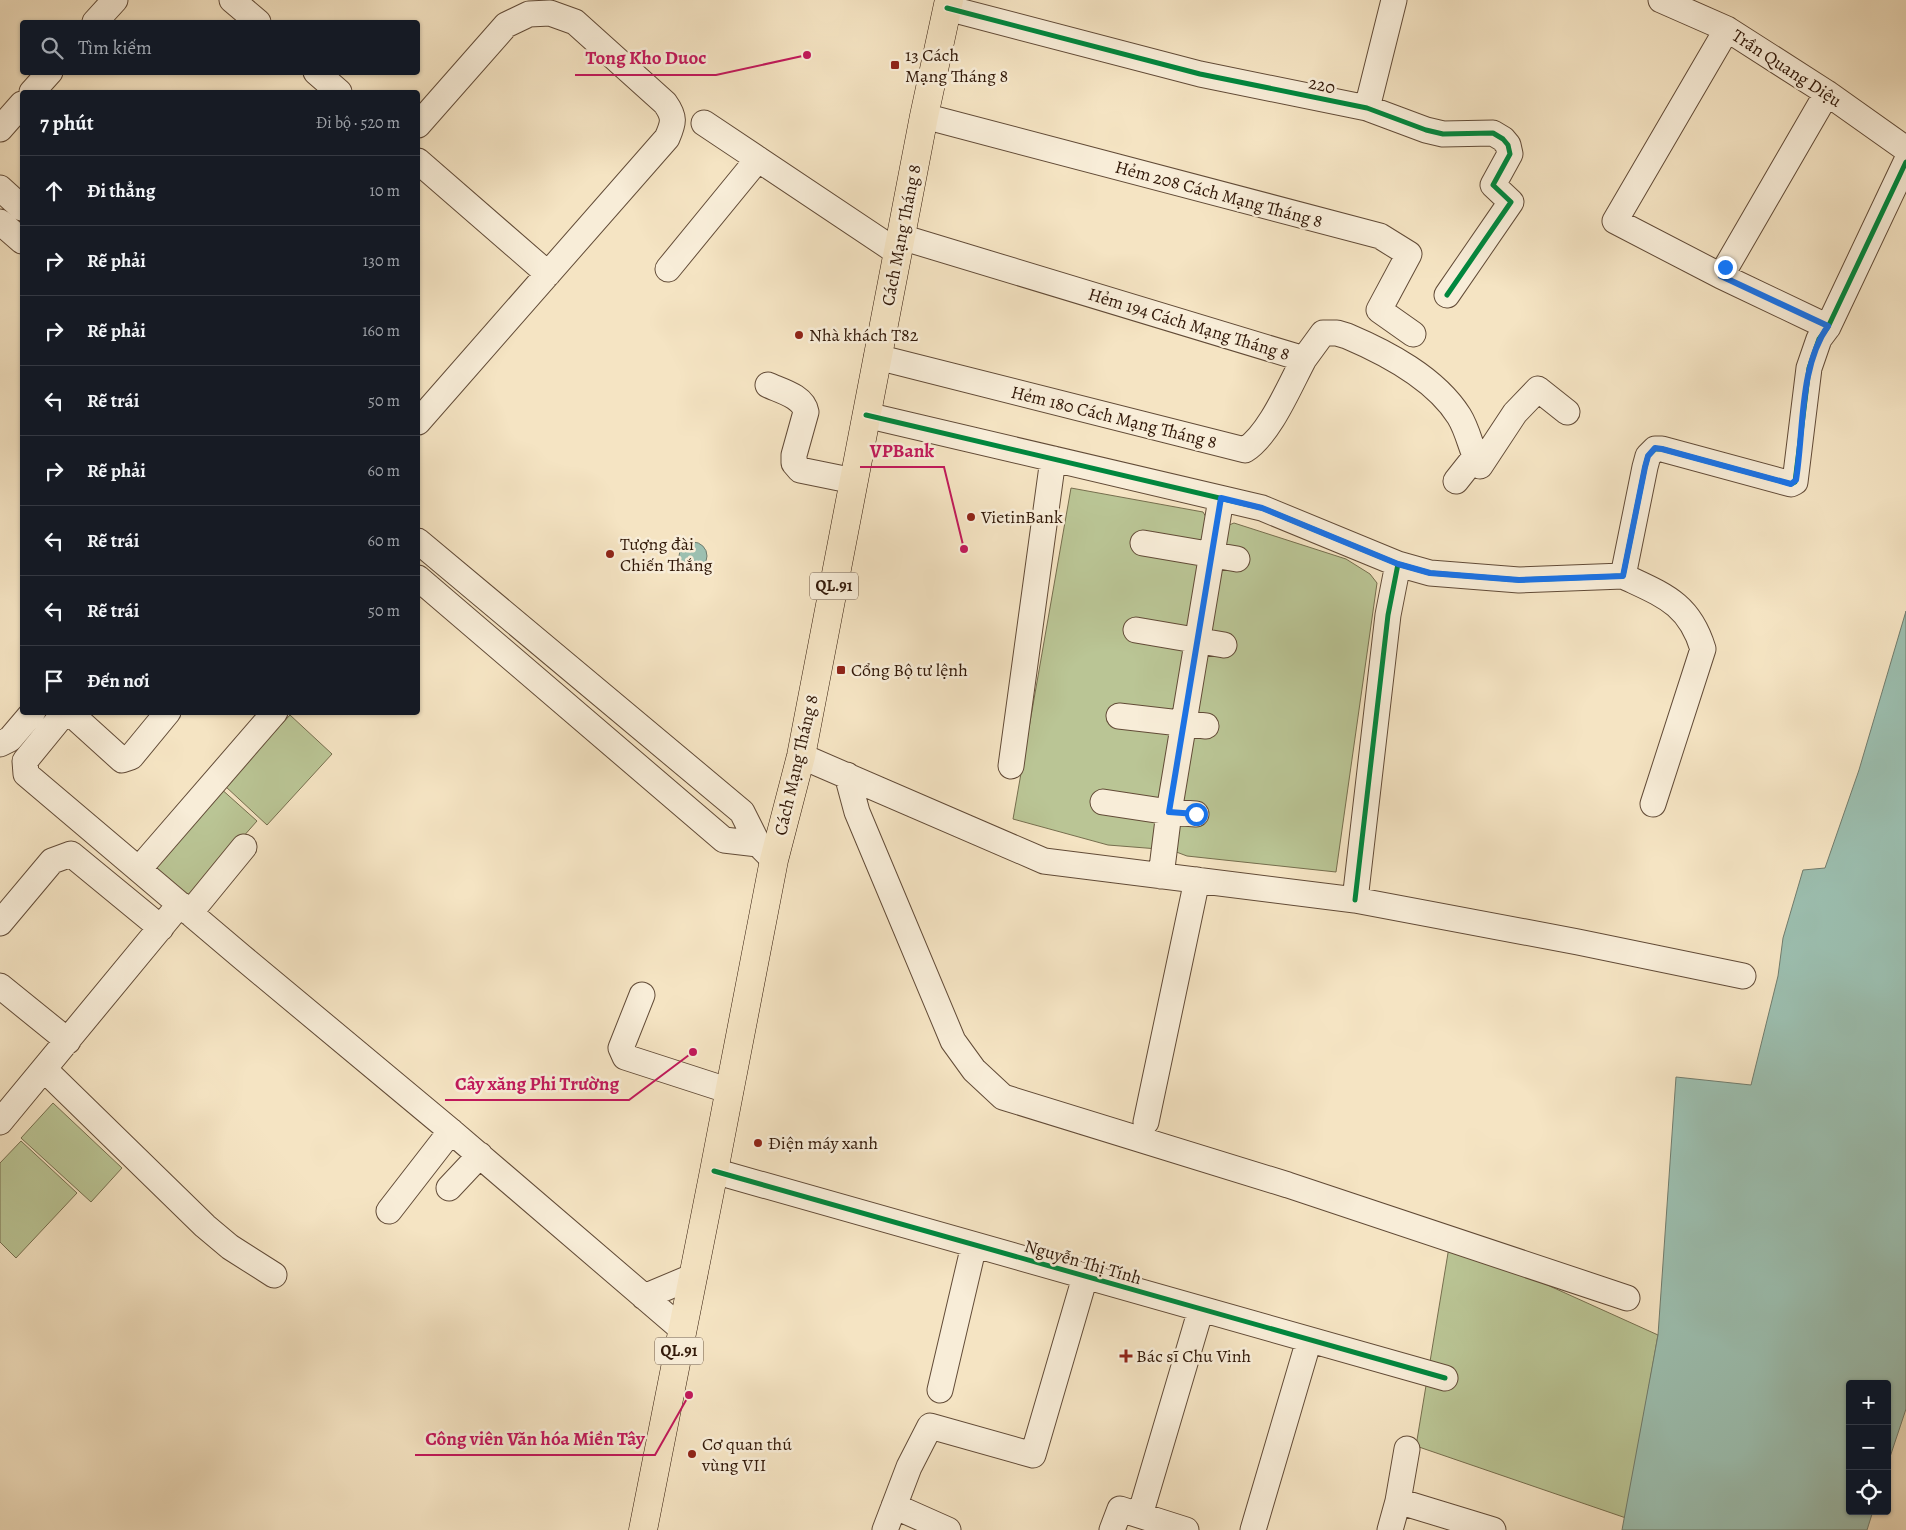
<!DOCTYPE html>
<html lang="vi">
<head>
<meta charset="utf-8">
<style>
  :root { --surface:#171b24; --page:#20242c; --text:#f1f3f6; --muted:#9ea1a6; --line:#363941 }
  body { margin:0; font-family:Alegreya,serif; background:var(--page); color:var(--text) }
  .controls { position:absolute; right:15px; bottom:15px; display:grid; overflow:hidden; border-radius:5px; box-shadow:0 1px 4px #0004 }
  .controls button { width:45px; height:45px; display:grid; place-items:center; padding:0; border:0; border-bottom:1px solid var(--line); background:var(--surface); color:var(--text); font:25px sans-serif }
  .stop { position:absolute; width:15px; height:15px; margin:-11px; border:4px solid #1a73e8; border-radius:50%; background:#fff }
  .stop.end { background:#1a73e8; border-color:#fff; box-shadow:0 1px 5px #0008 }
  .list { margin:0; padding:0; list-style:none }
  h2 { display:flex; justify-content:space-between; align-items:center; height:65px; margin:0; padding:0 20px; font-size:21px }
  h2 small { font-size:16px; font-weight:400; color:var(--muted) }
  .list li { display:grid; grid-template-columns:32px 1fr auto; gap:15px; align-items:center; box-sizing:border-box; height:70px; padding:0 20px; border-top:1px solid var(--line) }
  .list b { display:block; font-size:19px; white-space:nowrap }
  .list em { font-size:16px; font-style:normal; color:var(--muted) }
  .icon { flex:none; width:28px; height:28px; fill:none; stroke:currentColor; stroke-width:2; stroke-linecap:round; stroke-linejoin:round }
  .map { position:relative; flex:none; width:1906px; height:1530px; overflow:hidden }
  .search { position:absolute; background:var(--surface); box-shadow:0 1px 4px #0004; left:20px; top:20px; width:400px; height:55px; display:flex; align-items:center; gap:12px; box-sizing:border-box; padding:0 18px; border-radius:5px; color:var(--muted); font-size:19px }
  .panel { position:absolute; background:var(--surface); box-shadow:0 1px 4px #0004; left:20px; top:90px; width:400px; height:625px; border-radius:5px }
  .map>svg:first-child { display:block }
  .green { fill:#bac595; stroke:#766e4e }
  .water { fill:#9cbfb0; stroke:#717c6d }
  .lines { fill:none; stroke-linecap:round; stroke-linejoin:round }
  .minor-casing { stroke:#624b37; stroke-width:27 }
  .highway-casing { stroke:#311808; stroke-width:29 }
  .minor { stroke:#f8edd8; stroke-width:25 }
  .highway { stroke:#f5e4c3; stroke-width:28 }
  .cycleway-casing { stroke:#f8edd8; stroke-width:8 }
  .cycleway { stroke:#00873e; stroke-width:5 }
  .route { stroke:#1a73e8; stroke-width:6 }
  .poi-dot { fill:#8f2418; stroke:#f8edd8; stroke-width:2 }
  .labels { text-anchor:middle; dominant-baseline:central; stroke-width:5; stroke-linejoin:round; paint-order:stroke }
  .shield { fill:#f8edd8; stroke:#6d5846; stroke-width:1 }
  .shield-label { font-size:16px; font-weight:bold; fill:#311808 }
  .poi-label { font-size:18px; fill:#311808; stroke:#f8edd8; text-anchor:start }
  .street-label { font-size:18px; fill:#311808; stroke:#f8edd8 }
  .leader { fill:none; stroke:#c2185b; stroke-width:2 }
  .callout-dot { fill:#c2185b; stroke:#f8edd8; stroke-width:2 }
  .callout-label { font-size:19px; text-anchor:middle; font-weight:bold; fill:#c2185b; stroke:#f8edd8; stroke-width:5; stroke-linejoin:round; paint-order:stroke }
</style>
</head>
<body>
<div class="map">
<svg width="1906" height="1530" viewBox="0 0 1906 1530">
  <rect width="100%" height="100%" fill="#f5e4c3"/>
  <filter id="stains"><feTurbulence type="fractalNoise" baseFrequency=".004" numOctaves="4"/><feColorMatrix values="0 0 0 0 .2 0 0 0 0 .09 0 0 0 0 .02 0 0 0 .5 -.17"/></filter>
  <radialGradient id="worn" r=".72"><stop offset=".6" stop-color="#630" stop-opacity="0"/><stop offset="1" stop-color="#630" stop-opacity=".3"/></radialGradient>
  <!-- green -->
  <path class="green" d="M1071,488l132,24 6,10 15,5 10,-4 112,36 24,15 7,9 -41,289 -149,-16 -16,-6 -63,-5 -95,-26z
    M290,715l42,39 -65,71 -42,-39z
    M219,787l38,34 -68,77 -38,-34z
    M53,1103l69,65 -31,34 -70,-64z
    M21,1141l56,52 -61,65 -16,-16v-79z
    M1450,1241l208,94 -32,183 -210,-72z"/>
  <!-- water -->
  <path class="water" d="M679 556a14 14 0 1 1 28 0a14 14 0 1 1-28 0Z
    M1906,611v798l-19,57v-82h-37v127h23l-6,19h-245l36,-195 18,-258 75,8 27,-109 5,-38 20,-68 22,-2 34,-98z"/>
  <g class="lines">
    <!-- minor casing -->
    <g class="minor-casing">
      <path id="minor" d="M232,0l26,22
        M1661,0l66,29 100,64 79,56
        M947,8l253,66 167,34 59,22 17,4 50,-1 10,6 5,6 2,9 -17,31 18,17 -64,93
        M95,22l20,-22
        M316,72l23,20
        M32,92l18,-20
        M1827,93l-106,183 107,51
        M1367,108l27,-108
        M924,116l456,120 29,18 -30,56 34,24
        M704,123l193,129
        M418,125l88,-100 23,-11 21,-1 25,9 90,81c10,14 9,19 2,35l-249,284
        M0,129l22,-25
        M418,161l130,113
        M0,188l22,20
        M0,222l22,19
        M901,237l403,122 19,-26h14l10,3c40,17 88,42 112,80 10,16 12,35 21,50l35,-53 23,-24 29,23
        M668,269l90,-110
        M1721,276l-106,-55 112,-192
        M877,357l368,93c25,-16 45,-65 59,-91
        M768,385c13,6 35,11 38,27l-12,43v8l6,7 54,11
        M866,415l396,93 136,56 -10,51 -33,285
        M1456,481l19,-24
        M418,541l324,271 16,32 16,16
        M1143,543l94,16
        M1398,564l32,9 89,7 104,-4 22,-109 3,-11 7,-7h7l129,35 4,-2 14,-114 10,-29 9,-12 78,-165
        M1623,576c40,19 66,27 80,73l-50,155
        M418,578l306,262 34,4
        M1136,630l88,15
        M65,712l-40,49 1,13 216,183 209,174 232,199
        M69,712l53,48 9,-3 37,-45
        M1119,716l87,10
        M0,744l10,-5 23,-27
        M801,756l243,105 311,39 223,42 165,34
        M1011,766l42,-307
        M847,775l10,37 96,229 21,29 29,27 285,88 339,113
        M1103,802l66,10 52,-313
        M139,869l136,-157
        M1161,876l8,-64 27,2
        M190,913l54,-66
        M0,923l52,-62 19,-7 90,74
        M0,986l68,55
        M642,995l-21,53 4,9 105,34
        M44,1069l161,157 25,21 44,28
        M0,1122l180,-218
        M1146,1122l51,-242
        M714,1171l731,207
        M449,1188l31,-33
        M389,1211l62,-80
        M644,1297l50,-21
        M940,1390l34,-145
        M1398,1501l9,-52
        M894,1506l54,24
        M1140,1515l61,-206
        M885,1530l24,-63 21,-41 103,29 52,-178
        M1112,1530l8,-21 66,21
        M1253,1530l56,-190
        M1390,1530l8,-29 95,29"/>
    </g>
    <!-- highway casing -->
    <g class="highway-casing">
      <path id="highway" d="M643,1530l71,-359 60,-311 27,-104 123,-640 25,-116"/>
    </g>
    <!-- minor -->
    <use href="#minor" class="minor"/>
    <!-- highway -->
    <use href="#highway" class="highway"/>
    <!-- cycleway casing -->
    <g class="cycleway-casing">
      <path id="cycleway" d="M947,8l253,66 167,34 59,22 17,4 50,-1 10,6 5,6 2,9 -17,31 18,17 -64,93
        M866,415l396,93 136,56 -10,51 -33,285
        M1398,564l32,9 89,7 104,-4 22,-109 3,-11 7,-7h7l129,35 4,-2 14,-114 10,-29 9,-12 78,-165
        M714,1171l731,207"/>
    </g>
    <!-- cycleway -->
    <use href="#cycleway" class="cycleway"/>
  </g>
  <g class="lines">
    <!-- route -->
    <path class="route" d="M1196,814l-27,-2 52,-314 41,10 136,56 32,9 89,7 104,-4 22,-109 3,-11 7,-8 7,1 129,35 5,-4c8,-49 3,-113 32,-154l-107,-50 4,-9"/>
  </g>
  <!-- markers -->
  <g class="poi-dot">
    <rect x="890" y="60" width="10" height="10" rx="2.5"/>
    <circle cx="799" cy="335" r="5"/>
    <circle cx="971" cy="517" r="5"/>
    <circle cx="610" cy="554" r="5"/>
    <rect x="836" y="665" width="10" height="10" rx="2.5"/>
    <circle cx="758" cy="1143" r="5"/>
    <path d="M1123.5 1348.5h5v5h5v5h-5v5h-5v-5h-5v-5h5z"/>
    <circle cx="692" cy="1454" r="5"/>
  </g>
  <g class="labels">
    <!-- shield labels -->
    <g class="shield">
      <rect x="810" y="572.5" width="48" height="27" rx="4"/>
      <rect x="655" y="1337.5" width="48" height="27" rx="4"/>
    </g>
    <g class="shield-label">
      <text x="834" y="586">QL.91</text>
      <text x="679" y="1351">QL.91</text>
    </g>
    <!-- poi labels -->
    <g class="poi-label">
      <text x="905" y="55">13 Cách<tspan x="905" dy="21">Mạng Tháng 8</tspan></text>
      <text x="809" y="335">Nhà khách T82</text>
      <text x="981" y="517">VietinBank</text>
      <text x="620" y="544">Tượng đài<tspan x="620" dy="21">Chiến Thắng</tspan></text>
      <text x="851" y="670">Cổng Bộ tư lệnh</text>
      <text x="768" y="1143">Điện máy xanh</text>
      <text x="1136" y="1356">Bác sĩ Chu Vinh</text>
      <text x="702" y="1444">Cơ quan thú<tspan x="702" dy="21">vùng VII</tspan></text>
    </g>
    <!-- street labels -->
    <g class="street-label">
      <text transform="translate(1787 68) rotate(33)">Trần Quang Diệu</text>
      <text transform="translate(1322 85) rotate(12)">220</text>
      <text transform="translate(1219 194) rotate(15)">Hẻm 208 Cách Mạng Tháng 8</text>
      <text transform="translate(901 235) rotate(-79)">Cách Mạng Tháng 8</text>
      <text transform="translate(1189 324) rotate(17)">Hẻm 194 Cách Mạng Tháng 8</text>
      <text transform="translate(1114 417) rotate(14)">Hẻm 180 Cách Mạng Tháng 8</text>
      <text transform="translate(796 765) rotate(-77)">Cách Mạng Tháng 8</text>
      <text transform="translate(1083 1262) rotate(16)">Nguyễn Thị Tính</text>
    </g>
  </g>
  <!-- callouts -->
  <path class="leader" d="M807 55L716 75H575M964 549L944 467H860M693 1052L629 1100H445M689 1395L655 1455H415"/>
  <g class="callout-dot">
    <circle cx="807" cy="55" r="5"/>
    <circle cx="964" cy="549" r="5"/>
    <circle cx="693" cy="1052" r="5"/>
    <circle cx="689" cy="1395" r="5"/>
  </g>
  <g class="callout-label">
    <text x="646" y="64">Tong Kho Duoc</text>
    <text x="902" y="457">VPBank</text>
    <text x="537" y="1090">Cây xăng Phi Trường</text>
    <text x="535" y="1445">Công viên Văn hóa Miền Tây</text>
  </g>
  <rect width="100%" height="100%" filter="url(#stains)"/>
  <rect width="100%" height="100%" fill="url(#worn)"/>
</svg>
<div class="controls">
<button>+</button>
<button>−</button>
<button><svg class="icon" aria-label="locate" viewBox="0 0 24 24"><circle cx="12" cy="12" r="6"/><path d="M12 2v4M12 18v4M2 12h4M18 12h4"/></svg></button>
</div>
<div class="stop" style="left:1196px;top:814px"></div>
<div class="stop end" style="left:1725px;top:267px"></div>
<div class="search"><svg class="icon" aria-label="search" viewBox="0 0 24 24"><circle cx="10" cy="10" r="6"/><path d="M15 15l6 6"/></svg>Tìm kiếm</div>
<section class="panel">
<h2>7 phút<small>Đi bộ · 520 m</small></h2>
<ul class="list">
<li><svg class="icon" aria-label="ahead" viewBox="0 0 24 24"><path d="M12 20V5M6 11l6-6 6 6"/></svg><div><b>Đi thẳng</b></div><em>10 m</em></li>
<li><svg class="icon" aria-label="right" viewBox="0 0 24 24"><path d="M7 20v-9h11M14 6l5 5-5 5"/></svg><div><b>Rẽ phải</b></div><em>130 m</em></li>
<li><svg class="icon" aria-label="right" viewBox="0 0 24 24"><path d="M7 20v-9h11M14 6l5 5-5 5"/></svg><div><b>Rẽ phải</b></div><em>160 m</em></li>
<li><svg class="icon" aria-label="left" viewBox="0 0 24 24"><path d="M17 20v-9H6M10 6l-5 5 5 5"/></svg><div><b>Rẽ trái</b></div><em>50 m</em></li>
<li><svg class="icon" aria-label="right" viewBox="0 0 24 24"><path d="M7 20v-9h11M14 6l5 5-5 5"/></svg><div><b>Rẽ phải</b></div><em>60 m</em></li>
<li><svg class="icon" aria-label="left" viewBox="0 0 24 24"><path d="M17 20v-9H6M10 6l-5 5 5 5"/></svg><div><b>Rẽ trái</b></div><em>60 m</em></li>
<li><svg class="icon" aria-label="left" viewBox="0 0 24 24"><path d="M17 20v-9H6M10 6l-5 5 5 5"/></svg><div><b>Rẽ trái</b></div><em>50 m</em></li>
<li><svg class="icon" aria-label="arrive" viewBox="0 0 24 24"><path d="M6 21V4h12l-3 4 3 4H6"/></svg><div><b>Đến nơi</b></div></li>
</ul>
</section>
</div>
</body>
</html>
